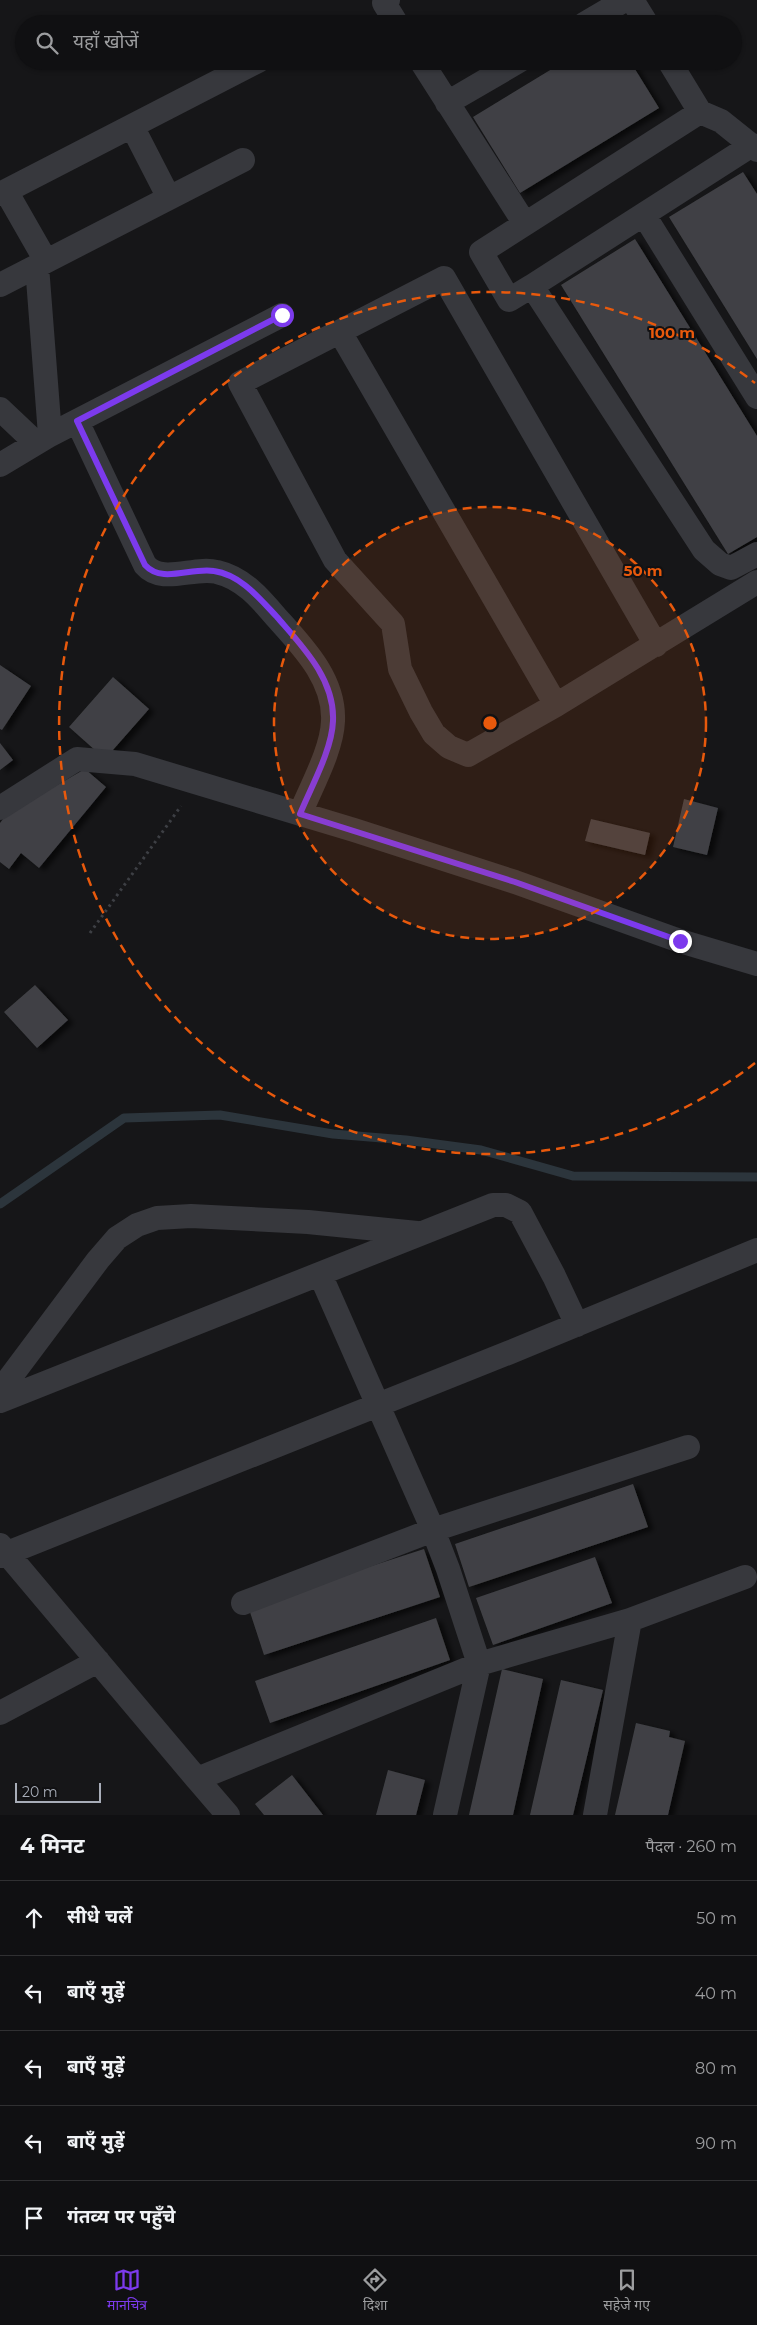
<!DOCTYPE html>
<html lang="hi">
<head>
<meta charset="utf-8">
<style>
  :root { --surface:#101012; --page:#1e1e20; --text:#f1f3f6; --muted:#9c9d9f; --line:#303032; --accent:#7c3aed }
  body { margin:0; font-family:Montserrat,"Noto Sans Devanagari",sans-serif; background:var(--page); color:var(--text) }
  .scale { position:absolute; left:15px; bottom:12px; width:86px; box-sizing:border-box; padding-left:5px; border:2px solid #a8adb8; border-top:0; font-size:14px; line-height:18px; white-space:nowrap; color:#a8adb8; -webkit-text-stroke:4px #111113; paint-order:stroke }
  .stop { position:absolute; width:15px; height:15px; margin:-11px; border:4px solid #7c3aed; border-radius:50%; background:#fff }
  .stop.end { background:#7c3aed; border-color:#fff; box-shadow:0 1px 5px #0008 }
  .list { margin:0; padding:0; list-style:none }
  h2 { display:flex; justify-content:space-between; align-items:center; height:65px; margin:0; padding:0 20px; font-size:21px }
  h2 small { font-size:16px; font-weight:400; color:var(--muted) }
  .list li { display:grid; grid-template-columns:32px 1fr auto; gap:15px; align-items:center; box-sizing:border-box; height:75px; padding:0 20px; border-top:1px solid var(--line) }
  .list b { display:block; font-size:19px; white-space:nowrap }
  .list em { font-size:16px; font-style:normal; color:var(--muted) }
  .icon { flex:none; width:28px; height:28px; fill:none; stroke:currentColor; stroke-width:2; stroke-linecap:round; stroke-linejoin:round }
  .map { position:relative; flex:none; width:757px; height:1815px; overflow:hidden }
  .search { position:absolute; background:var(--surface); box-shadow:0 1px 4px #0004; left:15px; right:15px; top:15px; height:55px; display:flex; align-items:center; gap:12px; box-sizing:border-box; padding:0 18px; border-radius:28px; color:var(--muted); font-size:19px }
  .sheet { height:440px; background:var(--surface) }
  nav { display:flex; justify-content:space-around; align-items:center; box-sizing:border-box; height:70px; border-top:1px solid var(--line); background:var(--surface); font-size:14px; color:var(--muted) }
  nav a { display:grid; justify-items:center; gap:2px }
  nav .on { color:var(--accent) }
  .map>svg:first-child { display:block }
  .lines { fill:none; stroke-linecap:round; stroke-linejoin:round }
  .stream { stroke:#2c353c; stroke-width:9 }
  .building { fill:#404145; filter:url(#shadow) }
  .path { stroke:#3d3f44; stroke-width:3; stroke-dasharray:2.5 4; stroke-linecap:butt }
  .street { stroke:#37383d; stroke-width:24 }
  .route { stroke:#7c3aed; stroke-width:6 }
  .ring { fill:none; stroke:#e8590c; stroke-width:2.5; stroke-dasharray:9 6 }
  .centre { fill:#e8590c; stroke:#111113; stroke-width:2.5 }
  .ring-label { font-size:15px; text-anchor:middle; font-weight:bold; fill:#e8590c; stroke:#111113; stroke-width:4; stroke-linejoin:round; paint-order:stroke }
</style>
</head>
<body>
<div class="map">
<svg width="757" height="1815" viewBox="0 0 757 1815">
  <defs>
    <filter id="shadow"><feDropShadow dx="5.5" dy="3" stdDeviation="2.5" flood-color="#0009"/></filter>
  </defs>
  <rect width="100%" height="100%" fill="#161618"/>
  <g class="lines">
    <!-- stream -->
    <path class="stream" d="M0,1204l124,-86 96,-3 113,19 73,6 75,10 92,26 184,1"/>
  </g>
  <!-- building -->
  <path class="building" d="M565,61h65l29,47 -139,85 -47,-76z
    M743,172l14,22v165l-88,-142z
    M635,239l122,197v101l-29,17 -167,-269z
    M0,665l31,21 -29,44 -2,-1z
    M113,677l36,32 -44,50 -36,-32z
    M0,743l13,17 -13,10z
    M85,769l21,18 -67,81 -18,-15 -12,16 -9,-7v-39l7,-9z
    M684,799l34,9 -11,47 -34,-8z
    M591,819l59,14 -5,22 -60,-14z
    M35,985l33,35 -31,28 -33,-36z
    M633,1484l15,43 -179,60 -14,-43z
    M424,1549l16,48 -176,58 -16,-49z
    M595,1557l17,46 -119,42 -17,-47z
    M436,1618l14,42 -180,63 -15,-42z
    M502,1669l41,10 -30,136h-44z
    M561,1680l42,10 -30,125h-43z
    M636,1723l34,8 -1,6 16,4 -17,74h-53z
    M388,1770l37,10 -9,35h-40z
    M292,1775l31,40h-59l-9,-11z"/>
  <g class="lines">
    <!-- path -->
    <path class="path" d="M90,933l91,-127"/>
    <!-- street -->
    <path class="street" d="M388,0l-4,3 13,21
      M632,0l15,24
      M584,24l41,-24
      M421,61l104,163 -44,28 28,48 23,-14 172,264 16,14 11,4 26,-14
      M669,61l31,51 21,9 36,29
      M447,103l72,-42
      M132,126l37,72
      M6,191l40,70
      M0,194l258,-133
      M644,215l113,182
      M525,224l175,-112
      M37,266l13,169
      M0,285l243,-125
      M532,286l220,-141
      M340,332l216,373
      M0,409l36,34
      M77,421l68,144c17,20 49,1 72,7 26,6 43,26 59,45 26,29 59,62 57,104 -1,29 -22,66 -33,93
      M0,465l50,-30 232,-120
      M656,645l-212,-367 -204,105 95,177 58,64 7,45 21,43 13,22 15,13 19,8 88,-50 201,-123
      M0,808l77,-49 58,5 219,66 161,52 165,59 77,23
      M320,1274l113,256 15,39 31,95 -34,151
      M0,1391l98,-131 19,-22 20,-13 20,-7 34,-2 117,6 109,11
      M0,1401l493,-196h13l14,7 34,64 23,49
      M0,1545l197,234
      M0,1556l508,-203 249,-103
      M243,1603l190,-73 255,-83
      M0,1713l98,-52
      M228,1815l-31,-36 282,-115 151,-44 115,-43
      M595,1815l35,-195"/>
  </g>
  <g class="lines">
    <!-- route -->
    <path class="route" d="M282,315l-205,106 68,144c17,19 46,2 69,6 27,4 45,27 63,46 25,29 58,62 56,104 -1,29 -22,66 -33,93l215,68 165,59"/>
  </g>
  <!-- distance rings -->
  <circle cx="490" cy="723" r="216" fill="#e8590c" fill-opacity=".12"/>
  <g class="ring">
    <circle cx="490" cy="723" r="216"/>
    <path d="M755 1063A431 431 0 1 1 755 383"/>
  </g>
  <circle cx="490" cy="723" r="8" class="centre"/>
  <g class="ring-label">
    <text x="672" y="338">100 m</text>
    <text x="643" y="576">50 m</text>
  </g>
</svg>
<div class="scale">20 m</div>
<div class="stop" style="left:282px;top:315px"></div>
<div class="stop end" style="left:680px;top:941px"></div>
<div class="search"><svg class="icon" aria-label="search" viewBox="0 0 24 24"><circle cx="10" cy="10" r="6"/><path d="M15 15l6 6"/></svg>यहाँ खोजें</div>
</div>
<section class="sheet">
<h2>4 मिनट<small>पैदल · 260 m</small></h2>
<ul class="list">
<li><svg class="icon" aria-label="ahead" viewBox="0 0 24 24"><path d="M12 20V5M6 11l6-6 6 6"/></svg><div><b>सीधे चलें</b></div><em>50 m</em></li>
<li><svg class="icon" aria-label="left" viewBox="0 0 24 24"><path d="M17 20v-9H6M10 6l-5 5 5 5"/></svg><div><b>बाएँ मुड़ें</b></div><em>40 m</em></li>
<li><svg class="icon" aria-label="left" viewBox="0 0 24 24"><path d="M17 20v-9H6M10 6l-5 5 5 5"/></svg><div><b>बाएँ मुड़ें</b></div><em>80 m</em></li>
<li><svg class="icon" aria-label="left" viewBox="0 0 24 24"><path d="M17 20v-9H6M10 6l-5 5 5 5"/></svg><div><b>बाएँ मुड़ें</b></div><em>90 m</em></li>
<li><svg class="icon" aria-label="arrive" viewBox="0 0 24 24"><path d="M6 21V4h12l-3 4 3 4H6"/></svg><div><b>गंतव्य पर पहुँचे</b></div></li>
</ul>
</section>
<nav>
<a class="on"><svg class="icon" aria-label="map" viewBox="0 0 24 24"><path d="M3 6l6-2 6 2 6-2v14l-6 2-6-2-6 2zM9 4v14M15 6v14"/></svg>मानचित्र</a>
<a><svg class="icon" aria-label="directions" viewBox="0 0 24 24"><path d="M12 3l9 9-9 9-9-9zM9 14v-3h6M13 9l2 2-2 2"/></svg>दिशा</a>
<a><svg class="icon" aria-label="saved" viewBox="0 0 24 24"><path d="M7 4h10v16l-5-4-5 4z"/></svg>सहेजे गए</a>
</nav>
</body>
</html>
